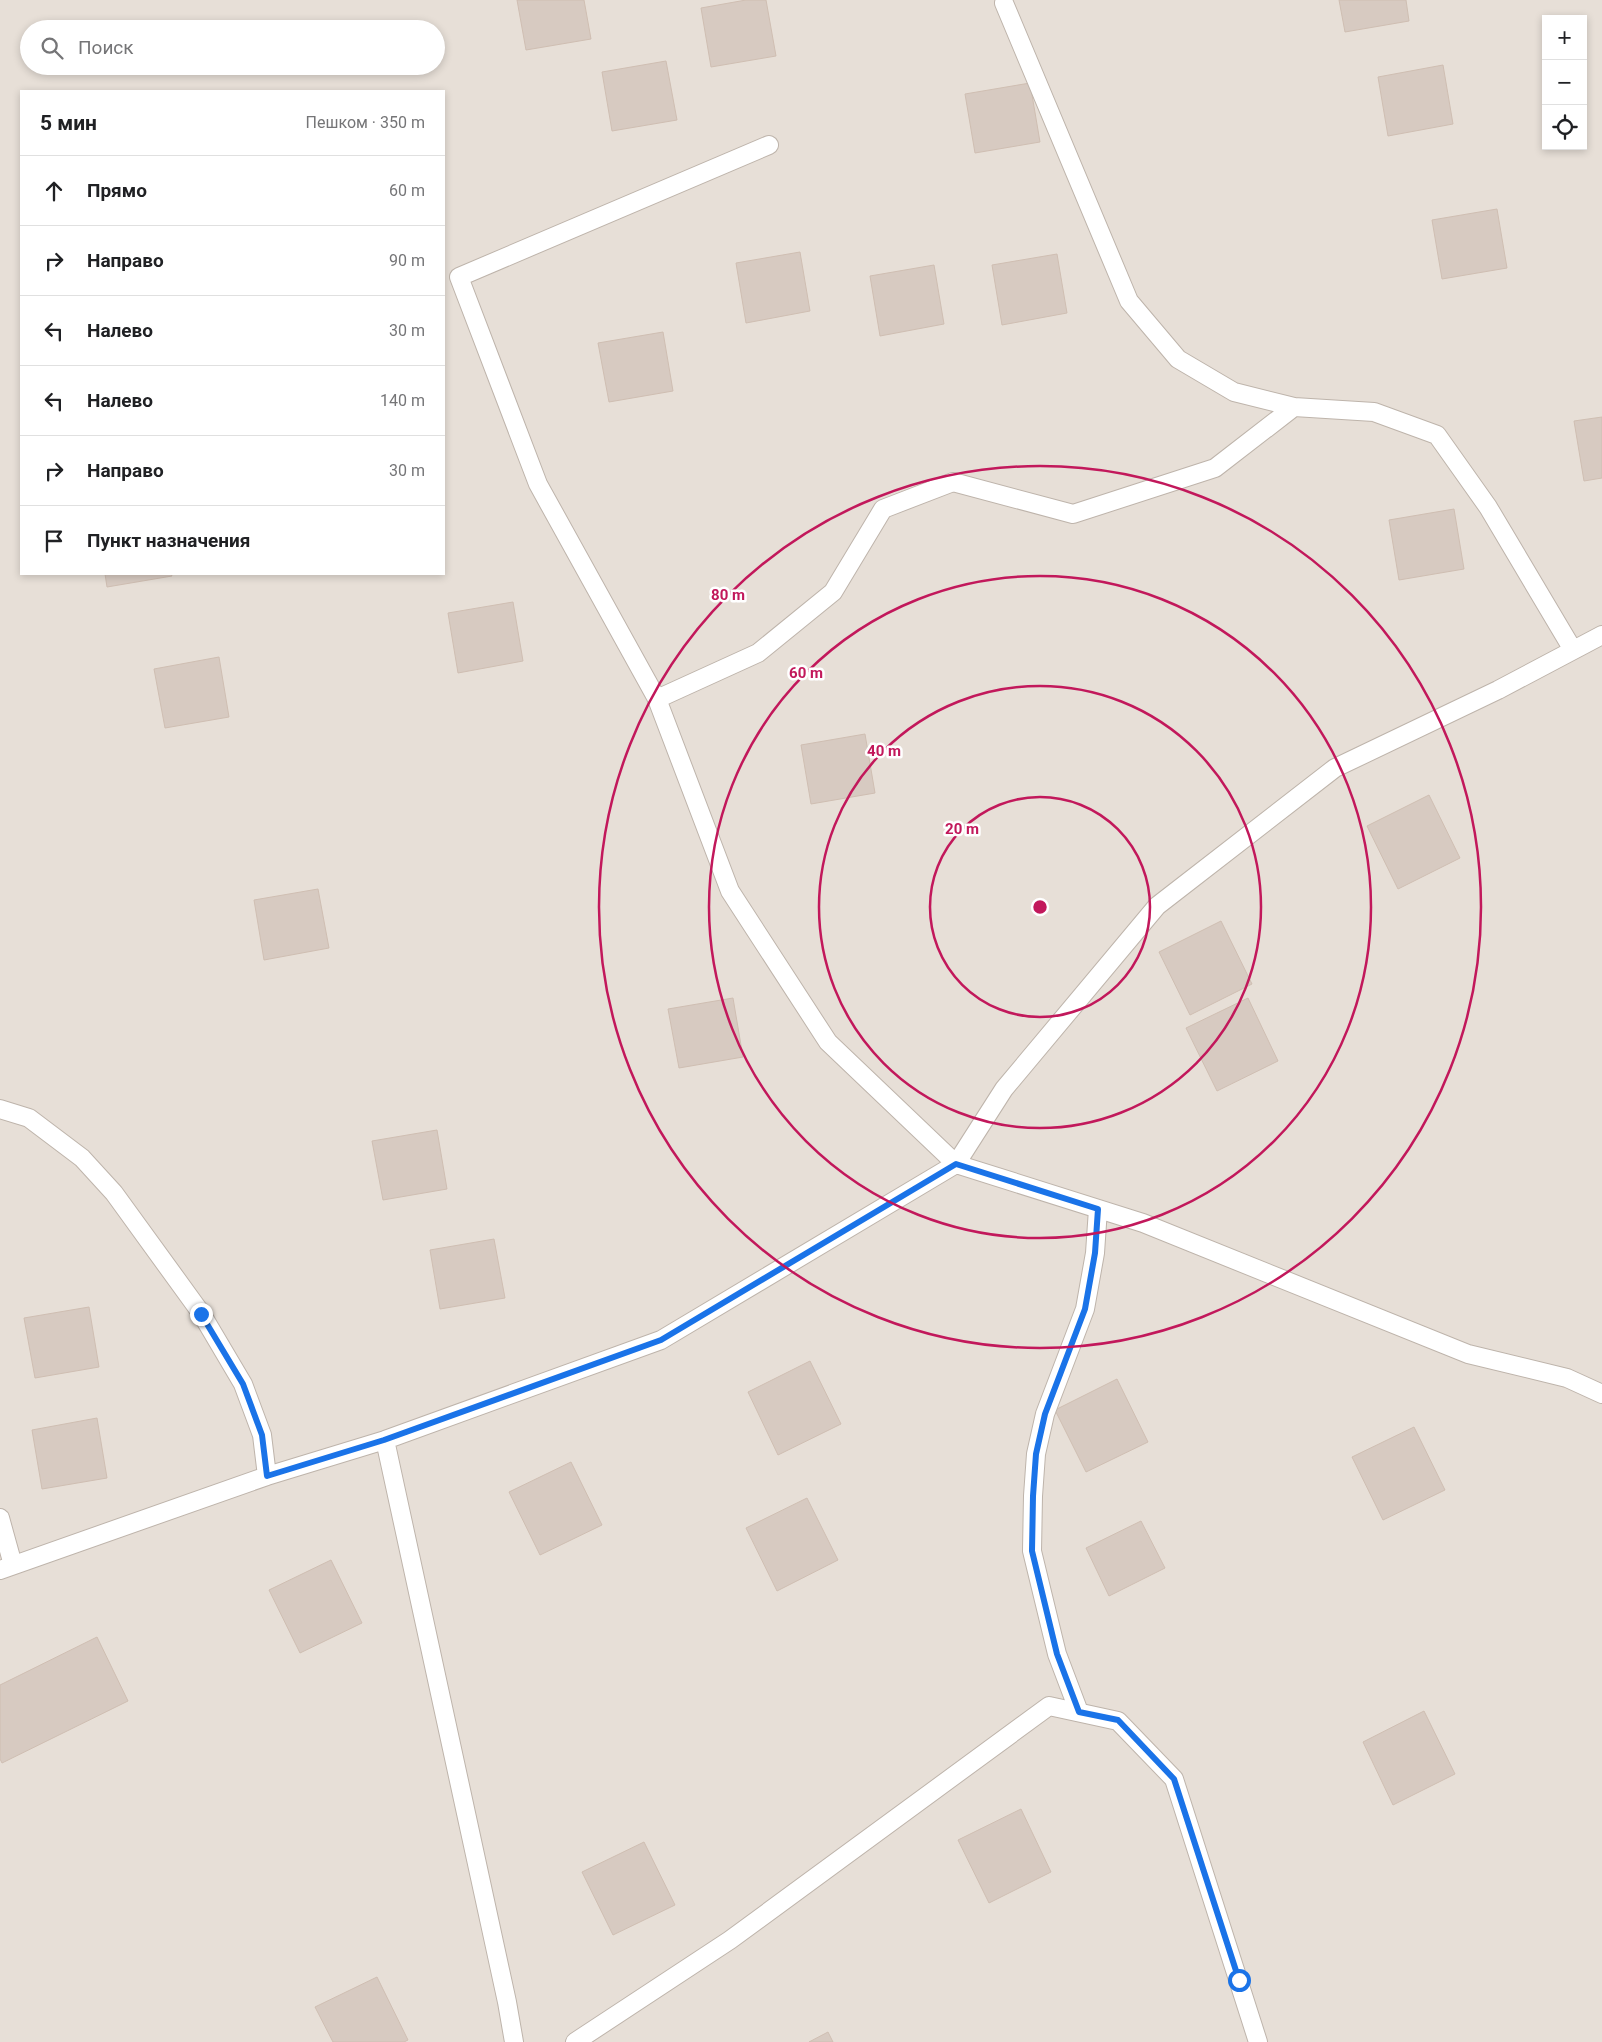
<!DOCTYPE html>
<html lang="ru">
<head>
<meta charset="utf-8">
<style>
  :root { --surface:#fff; --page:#f2f2f2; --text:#202124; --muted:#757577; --line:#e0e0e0 }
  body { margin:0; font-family:Roboto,sans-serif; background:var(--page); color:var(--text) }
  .controls { position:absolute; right:15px; top:15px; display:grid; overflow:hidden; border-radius:0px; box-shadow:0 2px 8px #0003 }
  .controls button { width:45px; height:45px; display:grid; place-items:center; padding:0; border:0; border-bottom:1px solid var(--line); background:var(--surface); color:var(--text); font:25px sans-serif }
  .stop { position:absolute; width:15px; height:15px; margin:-11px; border:4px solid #1a73e8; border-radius:50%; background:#fff }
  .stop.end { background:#1a73e8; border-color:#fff; box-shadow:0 1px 5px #0008 }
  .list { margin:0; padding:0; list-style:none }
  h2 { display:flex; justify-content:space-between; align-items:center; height:65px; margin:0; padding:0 20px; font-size:21px }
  h2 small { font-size:16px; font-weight:400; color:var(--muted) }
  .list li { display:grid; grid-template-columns:32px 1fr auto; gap:15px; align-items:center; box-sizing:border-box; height:70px; padding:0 20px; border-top:1px solid var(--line) }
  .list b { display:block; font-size:19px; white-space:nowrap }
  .list em { font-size:16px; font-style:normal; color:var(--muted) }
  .icon { flex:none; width:28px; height:28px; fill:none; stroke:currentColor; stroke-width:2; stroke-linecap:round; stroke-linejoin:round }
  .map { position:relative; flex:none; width:1602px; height:2042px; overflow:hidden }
  .search { position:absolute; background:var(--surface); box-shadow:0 2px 8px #0003; left:20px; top:20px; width:425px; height:55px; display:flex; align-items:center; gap:12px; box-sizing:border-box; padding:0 18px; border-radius:28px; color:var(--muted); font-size:19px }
  .panel { position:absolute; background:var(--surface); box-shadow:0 2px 8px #0003; left:20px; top:90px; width:425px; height:485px; border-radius:0px }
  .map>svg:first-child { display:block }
  .residential { fill:#e7dfd7; fill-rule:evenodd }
  .building { fill:#d7cac1; stroke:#cfbeb2 }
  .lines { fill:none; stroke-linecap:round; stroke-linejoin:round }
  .service-casing { stroke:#beb4ab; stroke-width:20 }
  .service { stroke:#fff; stroke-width:18 }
  .route { stroke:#1a73e8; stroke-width:6 }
  .ring { fill:none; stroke:#c2185b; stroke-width:2.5 }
  .centre { fill:#c2185b; stroke:#fff; stroke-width:2.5 }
  .ring-label { font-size:15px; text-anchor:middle; font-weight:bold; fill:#c2185b; stroke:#fff; stroke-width:5; stroke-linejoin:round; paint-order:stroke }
</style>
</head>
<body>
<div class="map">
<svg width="1602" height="2042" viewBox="0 0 1602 2042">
  <rect width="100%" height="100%" fill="#f3eee9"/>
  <!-- residential -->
  <path class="residential" d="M0,0h1602v2042h-1602zM1546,19h37v127h-37zM29,29h407v37h-407zM21,91h423v483h-423z"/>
  <!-- building -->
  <path class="building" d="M517,0h67l7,39 -65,11z
    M746,0h20l10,56 -65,11 -10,-59z
    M1339,0h67l3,21 -64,11z
    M666,61l11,59 -65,11 -10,-59z
    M1443,65l10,59 -65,12 -10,-59z
    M1030,83l10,59 -65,11 -10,-59z
    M1497,209l10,59 -65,11 -10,-59z
    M800,252l10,59 -64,12 -10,-60z
    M1057,254l10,59 -65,12 -10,-60z
    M934,265l10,59 -64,12 -10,-60z
    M663,332l10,59 -64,11 -11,-59z
    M1602,417v61l-18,3 -10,-60z
    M1454,509l10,60 -65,11 -10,-60z
    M105,574h66l1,2 -65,11z
    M513,602l10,59 -65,12 -10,-60z
    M219,657l10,60 -64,11 -11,-59z
    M865,734l10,59 -64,11 -10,-59z
    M1429,795l31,63 -62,31 -31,-63z
    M318,889l11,59 -65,12 -10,-60z
    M1221,921l31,63 -62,31 -31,-63z
    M733,998l10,59 -64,11 -11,-59z
    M1248,998l30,63 -61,30 -31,-63z
    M437,1130l10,59 -64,11 -11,-59z
    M494,1239l11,59 -65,11 -10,-59z
    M89,1307l10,60 -64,11 -11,-60z
    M810,1361l31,63 -63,31 -30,-63z
    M1117,1379l31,63 -62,30 -31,-62z
    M97,1418l10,60 -65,11 -10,-59z
    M1414,1427l31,63 -62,30 -31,-63z
    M571,1462l31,63 -62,30 -31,-63z
    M807,1498l31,62 -61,31 -31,-63z
    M1141,1521l24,47 -56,28 -23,-48z
    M331,1560l31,63 -62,30 -31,-63z
    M97,1637l31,64 -126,62 -2,-4v-74z
    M1424,1711l31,63 -62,31 -30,-63z
    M1021,1809l30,63 -62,31 -31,-63z
    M644,1842l31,63 -62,30 -31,-63z
    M377,1977l31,63 -4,2h-71l-18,-35z
    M828,2032l5,10h-24z"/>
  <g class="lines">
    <!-- service casing -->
    <g class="service-casing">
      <path id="service" d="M1004,3l125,298 49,58 56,33 60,15 80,5 63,23 51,72 85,143
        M769,145l-310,132 79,207 119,215 73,192 98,151 128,122 187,59 325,131 99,24 35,16
        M657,699l101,-46 75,-61 50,-83 70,-27 120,32 142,-46 79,-61
        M0,1109l29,9 53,40 32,35 87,120 42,71 19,51 5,41
        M385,1440l122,562 7,40
        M0,1518l13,47
        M0,1570l267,-94 118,-36 276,-100 295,-176 48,-75 153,-183 178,-138 163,-78 104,-55
        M1079,1712l-22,-58 -25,-103 1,-55 3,-42 9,-40 40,-105 10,-56 3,-44
        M575,2042l155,-102 319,-234 69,15 56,58 84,263"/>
    </g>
    <!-- service -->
    <use href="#service" class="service"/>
  </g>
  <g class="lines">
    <!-- route -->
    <path class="route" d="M201,1314l42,70 19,51 5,41 117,-36 277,-100 295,-176 142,45 -3,44 -10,56 -40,105 -9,40 -3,42 -1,55 25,103 22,58 39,8 56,59 65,201"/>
  </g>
  <!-- distance rings -->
  <g class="ring">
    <circle cx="1040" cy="907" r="110"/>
    <circle cx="1040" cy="907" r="221"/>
    <circle cx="1040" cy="907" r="331"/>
    <circle cx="1040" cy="907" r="441"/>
  </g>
  <circle cx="1040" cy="907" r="8" class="centre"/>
  <g class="ring-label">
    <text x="728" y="600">80 m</text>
    <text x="806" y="678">60 m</text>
    <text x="884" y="756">40 m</text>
    <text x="962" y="834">20 m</text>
  </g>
</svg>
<div class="controls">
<button>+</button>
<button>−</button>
<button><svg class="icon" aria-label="locate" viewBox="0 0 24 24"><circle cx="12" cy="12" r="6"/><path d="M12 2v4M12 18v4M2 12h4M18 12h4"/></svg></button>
</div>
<div class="stop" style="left:1239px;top:1980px"></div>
<div class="stop end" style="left:201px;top:1314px"></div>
<div class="search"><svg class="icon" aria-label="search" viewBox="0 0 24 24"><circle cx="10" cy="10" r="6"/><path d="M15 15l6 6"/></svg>Поиск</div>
<section class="panel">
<h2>5 мин<small>Пешком · 350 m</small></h2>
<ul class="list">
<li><svg class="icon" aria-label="ahead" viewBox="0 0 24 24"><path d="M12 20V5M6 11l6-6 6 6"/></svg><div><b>Прямо</b></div><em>60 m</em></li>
<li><svg class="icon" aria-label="right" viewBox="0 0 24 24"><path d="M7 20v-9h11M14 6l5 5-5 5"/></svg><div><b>Направо</b></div><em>90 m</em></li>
<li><svg class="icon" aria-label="left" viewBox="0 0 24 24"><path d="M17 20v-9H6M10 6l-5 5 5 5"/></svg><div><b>Налево</b></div><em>30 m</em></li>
<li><svg class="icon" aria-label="left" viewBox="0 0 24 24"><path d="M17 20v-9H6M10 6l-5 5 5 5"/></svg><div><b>Налево</b></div><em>140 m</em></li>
<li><svg class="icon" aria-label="right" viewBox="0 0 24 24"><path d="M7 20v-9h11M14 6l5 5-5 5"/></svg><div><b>Направо</b></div><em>30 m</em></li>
<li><svg class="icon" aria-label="arrive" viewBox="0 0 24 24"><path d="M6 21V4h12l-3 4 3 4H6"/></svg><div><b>Пункт назначения</b></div></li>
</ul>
</section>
</div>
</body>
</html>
